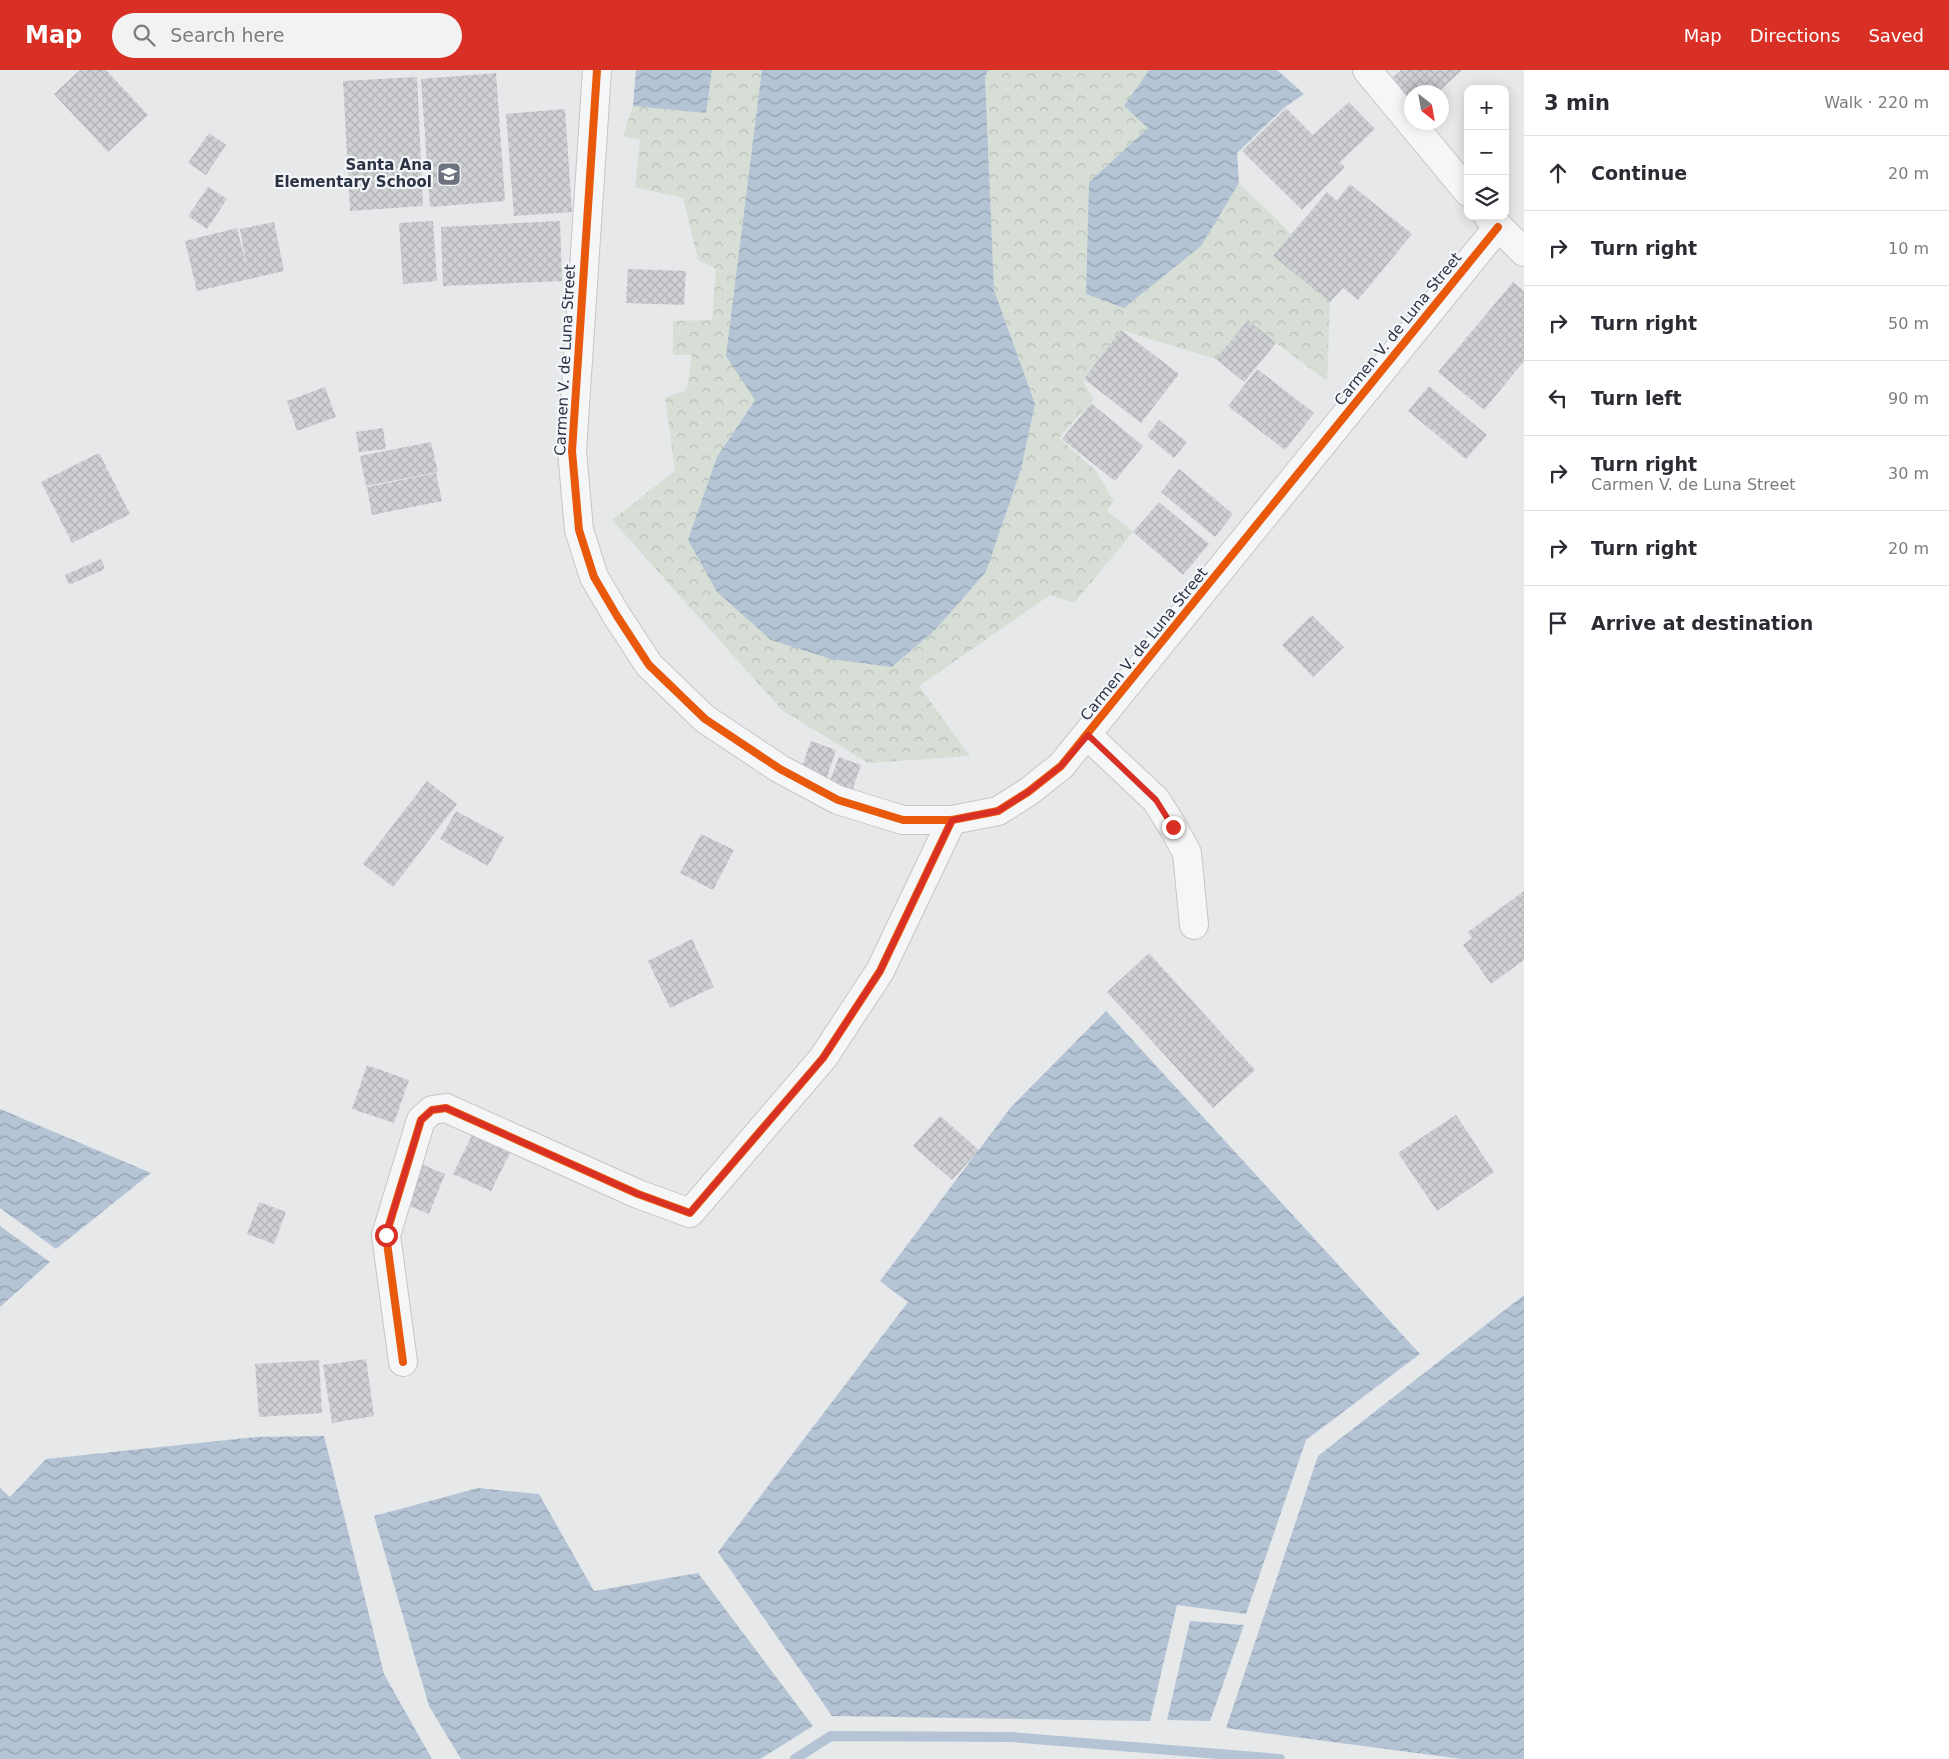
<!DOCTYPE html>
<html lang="en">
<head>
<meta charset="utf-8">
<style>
  :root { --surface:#fff; --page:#f2f2f3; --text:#2b2b33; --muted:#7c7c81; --line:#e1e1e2; --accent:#d93025 }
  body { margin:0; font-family:"DejaVu Sans",sans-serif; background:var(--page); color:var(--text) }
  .controls { position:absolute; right:15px; top:15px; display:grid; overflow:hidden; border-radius:10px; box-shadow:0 2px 12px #0003 }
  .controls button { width:45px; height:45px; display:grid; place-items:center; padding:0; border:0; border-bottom:1px solid var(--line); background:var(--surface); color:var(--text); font:25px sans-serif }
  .compass { position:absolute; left:1404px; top:15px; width:45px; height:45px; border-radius:50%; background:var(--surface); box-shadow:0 2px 12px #0003; rotate:149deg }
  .stop { position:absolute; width:15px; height:15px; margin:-11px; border:4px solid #d93025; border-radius:50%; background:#fff }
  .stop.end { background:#d93025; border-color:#fff; box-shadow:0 1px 5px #0008 }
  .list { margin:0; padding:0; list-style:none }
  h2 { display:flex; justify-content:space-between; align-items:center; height:65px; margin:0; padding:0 20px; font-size:21px }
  h2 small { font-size:16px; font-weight:400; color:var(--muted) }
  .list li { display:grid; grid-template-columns:32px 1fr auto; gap:15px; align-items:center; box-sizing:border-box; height:75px; padding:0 20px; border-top:1px solid var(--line) }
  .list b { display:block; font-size:19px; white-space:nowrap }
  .list p { margin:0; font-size:16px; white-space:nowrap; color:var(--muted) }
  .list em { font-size:16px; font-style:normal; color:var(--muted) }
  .icon { flex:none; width:28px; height:28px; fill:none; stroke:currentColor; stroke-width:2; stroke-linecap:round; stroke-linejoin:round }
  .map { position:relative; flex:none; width:1524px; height:1689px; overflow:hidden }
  header { display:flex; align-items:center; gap:30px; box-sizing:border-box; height:70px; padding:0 25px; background:var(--accent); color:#fff }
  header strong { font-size:24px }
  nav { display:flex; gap:28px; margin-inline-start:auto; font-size:18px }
  .search { width:350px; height:45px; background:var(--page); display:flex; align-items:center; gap:12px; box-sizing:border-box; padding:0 18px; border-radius:28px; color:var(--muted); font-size:19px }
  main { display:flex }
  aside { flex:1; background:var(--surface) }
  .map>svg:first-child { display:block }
  .forest { fill:url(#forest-crowns) }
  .water { fill:url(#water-waves) }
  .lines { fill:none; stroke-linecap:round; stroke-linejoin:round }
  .stream { stroke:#b4c4d5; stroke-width:10 }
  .building { fill:url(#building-cross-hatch) }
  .minor-casing { stroke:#c4c6c8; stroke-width:30 }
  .minor { stroke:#f5f6f7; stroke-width:28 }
  .cycleway-casing { stroke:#f4f6f9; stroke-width:11 }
  .cycleway { stroke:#e8590c; stroke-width:8 }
  .route { stroke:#d93025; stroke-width:6 }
  .labels { text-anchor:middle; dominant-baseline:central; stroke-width:4.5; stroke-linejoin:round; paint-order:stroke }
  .poi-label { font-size:15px; font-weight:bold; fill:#2b3445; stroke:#f4f6f9; text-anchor:end }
  .street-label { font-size:15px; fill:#2b3445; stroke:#f4f6f9 }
</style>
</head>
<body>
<header>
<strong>Map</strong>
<div class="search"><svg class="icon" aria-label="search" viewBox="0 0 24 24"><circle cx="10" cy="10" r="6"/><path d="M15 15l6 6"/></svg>Search here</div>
<nav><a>Map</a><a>Directions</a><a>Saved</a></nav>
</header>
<main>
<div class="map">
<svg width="1524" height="1689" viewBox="0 0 1524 1689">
  <defs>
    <pattern id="forest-crowns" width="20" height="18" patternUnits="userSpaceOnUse" patternTransform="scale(1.25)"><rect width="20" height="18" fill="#d6ded6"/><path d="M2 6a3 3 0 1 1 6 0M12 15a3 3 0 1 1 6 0" fill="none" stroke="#b8bfb9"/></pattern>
    <pattern id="water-waves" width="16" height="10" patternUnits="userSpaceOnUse" patternTransform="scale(1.25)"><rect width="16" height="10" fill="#b4c4d5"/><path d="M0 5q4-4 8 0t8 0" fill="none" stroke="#93a0af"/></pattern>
    <pattern id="building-cross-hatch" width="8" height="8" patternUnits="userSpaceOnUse" patternTransform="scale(1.25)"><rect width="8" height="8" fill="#ced0d3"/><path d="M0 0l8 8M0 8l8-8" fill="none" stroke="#b1b3b6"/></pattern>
  </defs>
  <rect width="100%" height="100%" fill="#e6e8ea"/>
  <!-- forest -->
  <path class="forest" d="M712,0h50l-7,329 -38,58 175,210 49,-44 45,-51 35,-103 14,-65 -41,-114 -9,-214 4,-6h160l-25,36 25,21 -60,55 112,64 38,-63 52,51 -17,22 56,46 -3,79 -51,-38 -60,16 -95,-29 -38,50 10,19 -34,39 36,32 19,31 -7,10 26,21 -59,71 -24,-8 -131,91 51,70 -102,7 -86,-53 -170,-190 63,-49 -10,-74 21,-6 6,-36h-19v-34l39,-1 4,-51 -18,-9 -15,-62 -48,-11 5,-47 -17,-4 10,-30 73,7z"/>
  <!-- water -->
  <path class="water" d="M636,0h76l-6,43 -73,-7z
    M762,0h227l-4,6 9,214 41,114 -14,65 -35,103 -51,58 -43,37 -61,-8 -60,-19 -54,-48 -29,-52 29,-83 38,-57 -29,-44z
    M1149,0h128l27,24 -19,13 -48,46 2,30 -38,63 -77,62 -38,-14 3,-112 59,-54 -24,-22z
    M1106,941l314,343 -114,86 -60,174 -69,-9 -27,116 -318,-5 -114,-164 190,-250 -28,-21 131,-174z
    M0,1039l151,64 -95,76 -56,-41z
    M0,1156l50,36 -50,45z
    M1524,1225v464h-62l-236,-31 92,-272z
    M324,1366l60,238 48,85h-432v-271l10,9 36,-38 210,-22z
    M478,1418l61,6 55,97 104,-18 115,153 -53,33h-299l-32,-53 -55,-190z
    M1190,1551l54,4 -34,96 -43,-1z"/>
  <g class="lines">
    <!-- stream -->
    <path class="stream" d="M795,1689l36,-23 180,1 269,22"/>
  </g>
  <!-- building -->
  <path class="building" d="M80,0h26l42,45 -40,37 -54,-58z
    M1401,0h61l-24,22h-26v25l-30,-30z
    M496,3l9,128 -75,6 -9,-128z
    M417,7l6,129 -73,5 -7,-130z
    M1349,32l26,27 -35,33 5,5 -43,43 -60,-59 44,-43 27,27z
    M565,39l7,103 -58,4 -8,-102z
    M209,63l17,12 -20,30 -18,-12z
    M1350,114l62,50 -54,66 -15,-12 -13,14 -57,-46 54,-64 10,9z
    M208,117l19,12 -20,30 -19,-13z
    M433,151l4,60 -34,3 -4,-61z
    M560,151l2,60 -119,5 -2,-59z
    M274,152l10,49 -87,20 -12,-50 52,-13 10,40 -7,-39z
    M628,199l58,2 -2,34 -58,-2z
    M1513,212l11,9v70l-40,49 -46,-38z
    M1248,250l28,23 -32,39 -28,-23z
    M1121,260l58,44 -38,49 -57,-44z
    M1257,299l57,44 -29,37 -57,-44z
    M1429,316l58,49 -21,24 -58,-48z
    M325,317l11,30 -39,14 -10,-30z
    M1091,333l52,43 -28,35 -53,-42z
    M1159,350l28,22 -13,16 -27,-22z
    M383,358l3,21 -27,3 -3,-20z
    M431,372l7,30 -72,14 -6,-30z
    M99,383l31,61 -58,29 -31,-61z
    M1179,399l54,45 -18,23 -54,-45z
    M436,403l6,28 -70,14 -5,-28z
    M1159,432l50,42 -26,31 -50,-43z
    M101,489l4,10 -36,16 -4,-10z
    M1312,545l32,32 -31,30 -31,-32z
    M811,671l25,9 -10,30 -26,-8z
    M839,687l22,8 -9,26 -23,-8z
    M427,711l30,23 -64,83 -30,-23z
    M456,741l48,26 -16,29 -48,-27z
    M701,764l33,16 -21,40 -33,-17z
    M1524,821v69l-33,24 -28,-39 9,-7 -4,-6z
    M692,869l22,48 -44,21 -22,-47z
    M1149,883l106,117 -42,38 -106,-116z
    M367,995l42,15 -15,43 -42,-14z
    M1456,1045l38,57 -57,39 -39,-58z
    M940,1046l39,34 -27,30 -39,-34z
    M475,1059l38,18 -22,44 -38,-17z
    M416,1092l29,12 -16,40 -29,-12z
    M259,1132l27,10 -12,32 -27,-10z
    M366,1289l8,57 -42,7 -9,-58z
    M319,1290l3,53 -63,4 -4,-53z"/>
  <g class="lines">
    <!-- minor casing -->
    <g class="minor-casing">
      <path id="minor" d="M597,0l-25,381 7,79 15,47 23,39 32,49 56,54 75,50 58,31 65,20h49l46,-9 30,-19 33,-26 437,-539
        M1367,0l101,122
        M1488,146l36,36
        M1087,665l69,65 17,27 14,26 7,72
        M403,1292l-17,-127 35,-115 11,-10 14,-2 192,86 52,19 133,-155 57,-87 72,-151"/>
    </g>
    <!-- minor -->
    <use href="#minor" class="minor"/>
    <!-- cycleway casing -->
    <g class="cycleway-casing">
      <path id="cycleway" d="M597,0l-25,381 7,79 15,47 23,39 32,49 56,54 75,50 58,31 65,20h49l46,-9 30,-19 33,-26 437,-539
        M403,1292l-17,-127 35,-115 11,-10 14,-2 192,86 52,19 133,-155 57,-87 72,-151"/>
    </g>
    <!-- cycleway -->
    <use href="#cycleway" class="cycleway"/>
  </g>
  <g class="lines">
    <!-- route -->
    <path class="route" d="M386,1165l35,-115 11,-10 14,-2 192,86 52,19 133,-155 57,-87 72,-151 46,-9 30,-19 33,-26 27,-31 68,65 17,27"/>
  </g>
  <!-- icons -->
  <defs>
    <g id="school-square" transform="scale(1.25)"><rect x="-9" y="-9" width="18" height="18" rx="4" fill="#6c737f" stroke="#f4f6f9"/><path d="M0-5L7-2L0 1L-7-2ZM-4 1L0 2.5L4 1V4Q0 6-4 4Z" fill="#fff"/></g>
  </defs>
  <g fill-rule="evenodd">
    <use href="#school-square" x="449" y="104"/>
  </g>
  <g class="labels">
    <!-- poi labels -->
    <g class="poi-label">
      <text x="432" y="95">Santa Ana<tspan x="432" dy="17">Elementary School</tspan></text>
    </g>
    <!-- street labels -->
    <g class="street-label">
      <text transform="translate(1398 259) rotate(-51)">Carmen V. de Luna Street</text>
      <text transform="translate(565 290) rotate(-87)">Carmen V. de Luna Street</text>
      <text transform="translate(1144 574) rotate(-51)">Carmen V. de Luna Street</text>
    </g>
  </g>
</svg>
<div class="controls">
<button>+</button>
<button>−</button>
<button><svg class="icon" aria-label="layers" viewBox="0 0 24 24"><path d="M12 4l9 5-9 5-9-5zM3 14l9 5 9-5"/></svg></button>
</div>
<svg class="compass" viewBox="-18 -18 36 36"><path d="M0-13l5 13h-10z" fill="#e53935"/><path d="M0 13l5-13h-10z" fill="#7c7c81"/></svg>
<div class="stop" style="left:386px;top:1165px"></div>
<div class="stop end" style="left:1173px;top:757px"></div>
</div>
<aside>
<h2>3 min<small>Walk · 220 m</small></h2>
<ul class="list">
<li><svg class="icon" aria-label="ahead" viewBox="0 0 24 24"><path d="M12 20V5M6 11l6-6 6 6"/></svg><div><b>Continue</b></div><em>20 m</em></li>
<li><svg class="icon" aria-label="right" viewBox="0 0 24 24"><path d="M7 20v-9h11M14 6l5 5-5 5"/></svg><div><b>Turn right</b></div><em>10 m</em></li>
<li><svg class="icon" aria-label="right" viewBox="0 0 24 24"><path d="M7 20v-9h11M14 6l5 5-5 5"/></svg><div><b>Turn right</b></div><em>50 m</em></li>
<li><svg class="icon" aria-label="left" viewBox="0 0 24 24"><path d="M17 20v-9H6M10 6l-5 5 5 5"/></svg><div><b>Turn left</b></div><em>90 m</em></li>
<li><svg class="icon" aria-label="right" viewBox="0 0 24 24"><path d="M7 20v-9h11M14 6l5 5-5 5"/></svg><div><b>Turn right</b><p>Carmen V. de Luna Street</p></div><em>30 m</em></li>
<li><svg class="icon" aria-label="right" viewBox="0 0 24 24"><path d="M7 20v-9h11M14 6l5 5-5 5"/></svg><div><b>Turn right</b></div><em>20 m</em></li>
<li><svg class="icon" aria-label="arrive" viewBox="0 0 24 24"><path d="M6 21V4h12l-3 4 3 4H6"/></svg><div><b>Arrive at destination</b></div></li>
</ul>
</aside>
</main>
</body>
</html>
